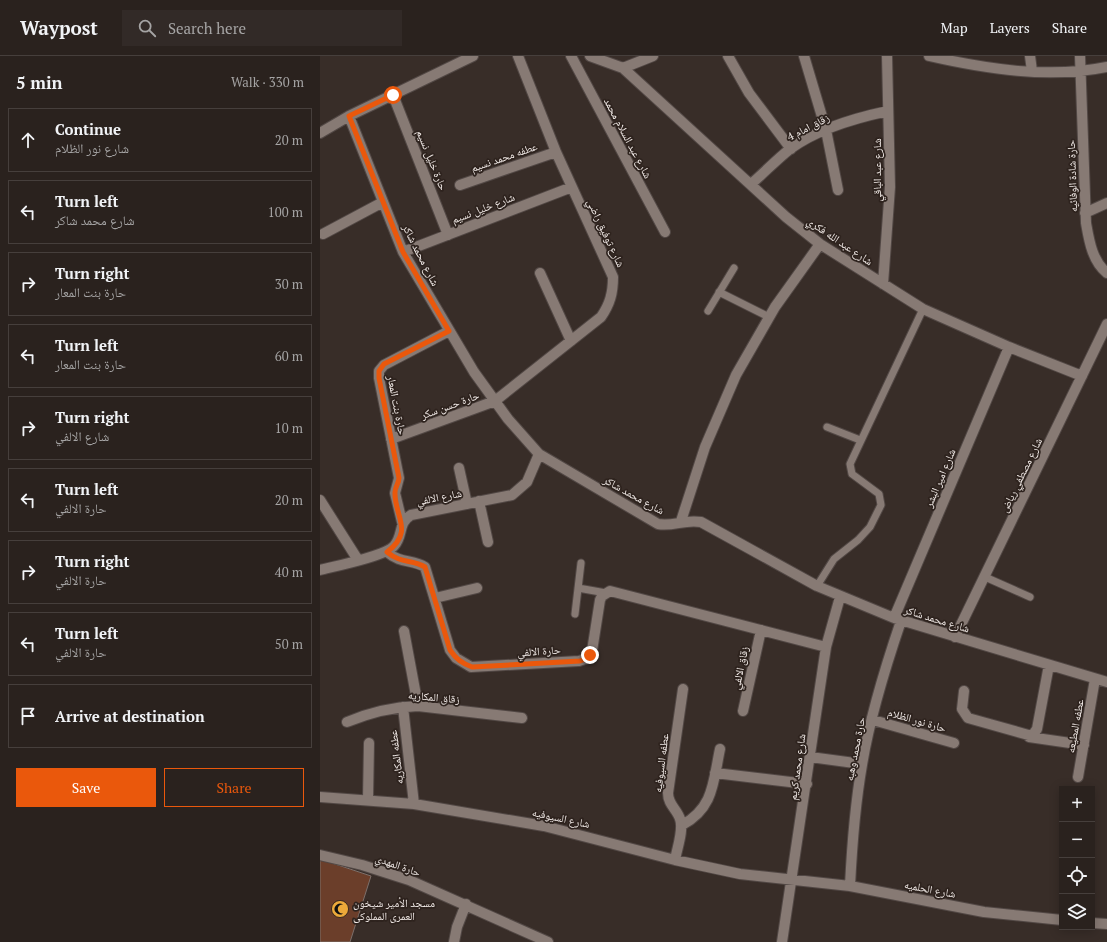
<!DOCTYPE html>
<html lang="en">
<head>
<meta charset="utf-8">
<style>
  :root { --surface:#2a221e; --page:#322a27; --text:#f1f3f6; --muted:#a5a4a4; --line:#463f3c; --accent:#ea580c }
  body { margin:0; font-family:"PT Serif","Noto Naskh Arabic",serif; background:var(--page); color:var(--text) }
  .controls { position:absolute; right:12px; bottom:12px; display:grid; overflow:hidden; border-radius:0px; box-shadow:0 2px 10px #0003 }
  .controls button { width:36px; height:36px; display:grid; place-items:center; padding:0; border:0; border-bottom:1px solid var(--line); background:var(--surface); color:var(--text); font:20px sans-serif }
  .stop { position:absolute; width:12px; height:12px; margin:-9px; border:3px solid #ea580c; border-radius:50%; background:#fff }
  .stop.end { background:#ea580c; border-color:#fff; box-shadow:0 1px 4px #0008 }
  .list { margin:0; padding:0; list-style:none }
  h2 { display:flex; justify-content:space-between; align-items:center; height:52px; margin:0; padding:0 16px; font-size:17px }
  h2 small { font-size:13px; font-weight:400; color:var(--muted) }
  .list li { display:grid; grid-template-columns:26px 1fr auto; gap:12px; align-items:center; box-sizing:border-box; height:64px; margin:0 8px 8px; padding:0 8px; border:1px solid var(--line); border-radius:0px }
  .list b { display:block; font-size:15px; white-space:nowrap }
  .list p { margin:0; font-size:13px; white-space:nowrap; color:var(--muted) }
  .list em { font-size:13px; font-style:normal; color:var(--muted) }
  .actions { display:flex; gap:8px; padding:12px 16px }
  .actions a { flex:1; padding:9px 0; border:1px solid var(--accent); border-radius:0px; text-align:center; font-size:14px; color:var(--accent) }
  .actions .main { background:var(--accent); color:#fff }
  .icon { flex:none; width:22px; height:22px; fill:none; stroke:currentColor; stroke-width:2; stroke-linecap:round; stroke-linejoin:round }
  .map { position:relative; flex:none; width:787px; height:886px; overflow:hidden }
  header { display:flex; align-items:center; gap:24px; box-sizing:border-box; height:56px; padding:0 20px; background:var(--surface); border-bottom:1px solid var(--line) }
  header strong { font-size:19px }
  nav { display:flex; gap:22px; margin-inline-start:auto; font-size:14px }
  .search { width:280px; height:36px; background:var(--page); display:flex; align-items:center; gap:10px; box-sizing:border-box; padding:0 14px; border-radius:0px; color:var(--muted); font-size:15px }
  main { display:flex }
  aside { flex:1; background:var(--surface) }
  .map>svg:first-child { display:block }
  .building { fill:#6b3e2a; stroke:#7d706b }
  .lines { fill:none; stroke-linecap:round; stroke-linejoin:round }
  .lane-casing { stroke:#524845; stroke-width:9 }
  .street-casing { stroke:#524845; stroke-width:12 }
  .lane { stroke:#877a74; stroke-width:7 }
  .street { stroke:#877a74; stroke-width:10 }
  .route { stroke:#ea580c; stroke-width:5 }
  .labels { text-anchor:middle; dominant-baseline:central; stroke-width:3.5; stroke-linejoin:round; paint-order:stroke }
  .street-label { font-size:11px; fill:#f2ebe8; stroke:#2e231e }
  .poi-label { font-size:11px; fill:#f2ebe8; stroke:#2e231e; text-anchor:start }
</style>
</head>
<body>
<header>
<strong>Waypost</strong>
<div class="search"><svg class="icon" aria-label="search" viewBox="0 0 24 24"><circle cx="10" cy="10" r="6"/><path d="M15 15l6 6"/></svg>Search here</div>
<nav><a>Map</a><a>Layers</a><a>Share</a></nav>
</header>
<main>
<aside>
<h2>5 min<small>Walk · 330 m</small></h2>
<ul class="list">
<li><svg class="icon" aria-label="ahead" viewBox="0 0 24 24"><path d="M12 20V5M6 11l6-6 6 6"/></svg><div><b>Continue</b><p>شارع نور الظلام</p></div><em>20 m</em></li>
<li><svg class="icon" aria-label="left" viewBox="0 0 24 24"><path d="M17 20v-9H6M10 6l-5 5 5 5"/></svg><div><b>Turn left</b><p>شارع محمد شاكر</p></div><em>100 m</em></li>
<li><svg class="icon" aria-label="right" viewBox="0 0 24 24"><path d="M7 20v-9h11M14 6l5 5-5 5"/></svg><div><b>Turn right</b><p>حارة بنت المعار</p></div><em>30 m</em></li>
<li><svg class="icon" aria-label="left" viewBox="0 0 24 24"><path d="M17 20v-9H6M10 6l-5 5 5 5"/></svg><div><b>Turn left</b><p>حارة بنت المعار</p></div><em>60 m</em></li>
<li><svg class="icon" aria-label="right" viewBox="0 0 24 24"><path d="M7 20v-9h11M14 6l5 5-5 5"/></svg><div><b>Turn right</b><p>شارع الالفي</p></div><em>10 m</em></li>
<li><svg class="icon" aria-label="left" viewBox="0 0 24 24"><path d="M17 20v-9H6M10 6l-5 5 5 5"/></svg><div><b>Turn left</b><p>حارة الالفي</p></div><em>20 m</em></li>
<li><svg class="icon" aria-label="right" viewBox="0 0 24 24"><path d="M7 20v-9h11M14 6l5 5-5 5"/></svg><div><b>Turn right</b><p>حارة الالفي</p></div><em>40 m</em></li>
<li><svg class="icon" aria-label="left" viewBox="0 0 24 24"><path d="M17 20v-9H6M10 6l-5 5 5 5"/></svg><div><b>Turn left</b><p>حارة الالفي</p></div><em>50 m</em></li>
<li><svg class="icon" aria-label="arrive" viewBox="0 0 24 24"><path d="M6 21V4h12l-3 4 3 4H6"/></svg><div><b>Arrive at destination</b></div></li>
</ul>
<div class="actions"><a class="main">Save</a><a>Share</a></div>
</aside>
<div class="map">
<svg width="787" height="886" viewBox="0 0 787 886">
  <rect width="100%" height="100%" fill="#382d28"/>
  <!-- building -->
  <path class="building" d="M0,803l51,17 -21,66h-30z"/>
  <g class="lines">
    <!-- lane casing -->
    <g class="lane-casing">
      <path id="lane" d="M399,236l50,25
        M388,255l26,-43
        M507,371l33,13
        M665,521l45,20
        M497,530l17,-27 24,-19 12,-13 11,-22 -2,-11 -27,-20 -2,-10 73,-155
        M258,532l28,5
        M255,558l6,-51"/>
    </g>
    <!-- street casing -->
    <g class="street-casing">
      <path id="street" d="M251,0l94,176
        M270,0l33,12 30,-12
        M408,0l21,37 42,56
        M484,0l22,74 12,60
        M609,0c57,13 120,23 178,11
        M710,0l2,15
        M760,0l6,167c3,17 6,38 21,50
        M303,12l163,149 34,27 103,65 86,38 73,29
        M73,39l55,140
        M29,60l54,136 71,120 34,47 31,35 119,70c15,3 26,-5 43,-2l116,64 77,32 213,64
        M0,77l29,-17 124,-60
        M431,128c13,-11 25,-24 39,-35 27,-20 65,-31 98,-38
        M140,129l96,-33
        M765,157l22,-10
        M3,178l60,-32
        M83,196l169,-65
        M220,217l31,68
        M563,228l7,-97 -3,-131
        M71,383l104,-38 106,-84c9,-13 12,-24 12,-40l-57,-125 -38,-96
        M139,412l8,36
        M0,444l38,60
        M159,445l9,41
        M361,465l24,-74 31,-72 39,-68 45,-63
        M82,466l-7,-29 4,-15 -20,-100v-7l5,-6 65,-34
        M67,496c14,12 25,7 38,15l25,83 6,8 15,9 108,-6 9,-3 4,-7 8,-51 2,-4 8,-5 216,56
        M0,514c16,-4 65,-14 74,-24 10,-11 3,-22 17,-31l101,-20 15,-13 12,-28
        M115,542l42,-10
        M574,562l115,-271
        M84,575l14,75
        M635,581l152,-313
        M644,635l-2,18 6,9 64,18 5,-7 12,-64
        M83,651l11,97
        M423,655l18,-81
        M553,664l81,23
        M27,666c24,-10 45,-15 71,-16l104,12
        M709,681l55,8
        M490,701l52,7
        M395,717l92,11
        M758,721l17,-98
        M0,741l94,7 130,22 131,34 65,14 110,12 134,26 78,8
        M48,743l1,-56
        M362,769c32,-17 31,-43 38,-76
        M0,799l42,10 47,15 139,62
        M355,804c2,-12 9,-30 5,-41 -3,-10 -12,-14 -12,-26l15,-104
        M530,830c2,-41 5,-81 12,-121 8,-49 23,-97 39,-144
        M772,867l15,1
        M134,886l3,-15 9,-23
        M462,886l44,-295 14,-50"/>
    </g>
    <!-- lane -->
    <use href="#lane" class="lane"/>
    <!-- street -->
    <use href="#street" class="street"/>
  </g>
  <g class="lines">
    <!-- route -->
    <path class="route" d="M73,39l-44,21 54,136 46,79 -65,33 -5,7v7l20,100c0,5 -4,9 -4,14 -1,24 20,39 -8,60 14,12 25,7 38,15l25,83c6,9 12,13 22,17l108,-6 8,-3 2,-3"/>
  </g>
  <!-- icons -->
  <defs>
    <g id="mosque-disc" transform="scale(0.9)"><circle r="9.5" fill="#eca93a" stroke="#2e231e"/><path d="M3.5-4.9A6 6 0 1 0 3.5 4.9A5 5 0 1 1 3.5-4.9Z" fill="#111"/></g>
  </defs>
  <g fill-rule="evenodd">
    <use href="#mosque-disc" x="20" y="853"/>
  </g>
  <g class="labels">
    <!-- street labels -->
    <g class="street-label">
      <text transform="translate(488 71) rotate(-27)">زقاق امام 4</text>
      <text transform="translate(308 82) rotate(62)">شارع عبد السلام محمد</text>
      <text transform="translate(184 101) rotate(-19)">عطفه محمد نسيم</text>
      <text transform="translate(112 104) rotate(68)">حارة خليل نسيم</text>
      <text transform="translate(557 114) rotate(-90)">شارع عبد الباقي</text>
      <text transform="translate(752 120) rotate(-92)">حارة شادة الوفائيه</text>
      <text transform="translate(163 152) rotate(-21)">شارع خليل نسيم</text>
      <text transform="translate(286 177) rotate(65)">شارع توفيق راضي</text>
      <text transform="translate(520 185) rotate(34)">شارع عبد الله فكري</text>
      <text transform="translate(101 199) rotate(63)">شارع محمد شاكر</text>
      <text transform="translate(77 349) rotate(79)">حارة بنت المعار</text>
      <text transform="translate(130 349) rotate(-20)">حارة حسن سكر</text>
      <text transform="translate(701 419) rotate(-64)">شارع مصطفي رياض</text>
      <text transform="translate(620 422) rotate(-67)">شارع امير البشر</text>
      <text transform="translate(314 439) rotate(29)">شارع محمد شاكر</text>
      <text transform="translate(119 441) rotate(-11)">شارع الالفي</text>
      <text transform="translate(617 563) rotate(17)">شارع محمد شاكر</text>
      <text transform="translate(219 595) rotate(-4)">حارة الالفي</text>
      <text transform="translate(420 612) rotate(-78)">زقاق الالفي</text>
      <text transform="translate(114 641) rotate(5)">زقاق المكاريه</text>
      <text transform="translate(597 664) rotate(16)">حارة نور الظلام</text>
      <text transform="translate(755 670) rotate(-80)">عطفه المطيعه</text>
      <text transform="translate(535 693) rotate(-79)">حارة محمد وهبه</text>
      <text transform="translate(76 701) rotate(-97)">عطفه المكاريه</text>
      <text transform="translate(341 707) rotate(-83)">عطفه السيوفيه</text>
      <text transform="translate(477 711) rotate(-82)">شارع محمد كريم</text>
      <text transform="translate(241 762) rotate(12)">شارع السيوفيه</text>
      <text transform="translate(78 809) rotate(19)">حارة المهدي</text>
      <text transform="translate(610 833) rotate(11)">شارع الحلميه</text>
    </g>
    <!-- poi labels -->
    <g class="poi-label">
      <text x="33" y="847">مسجد الأمير شيخون<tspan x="33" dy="13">العمرى المملوكى</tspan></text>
    </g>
  </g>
</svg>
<div class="controls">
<button>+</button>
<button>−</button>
<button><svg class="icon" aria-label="locate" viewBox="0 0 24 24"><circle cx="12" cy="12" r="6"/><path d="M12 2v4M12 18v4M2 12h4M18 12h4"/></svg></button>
<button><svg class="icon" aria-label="layers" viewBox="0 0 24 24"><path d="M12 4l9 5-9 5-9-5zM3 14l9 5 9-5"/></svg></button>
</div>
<div class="stop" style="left:73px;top:39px"></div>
<div class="stop end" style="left:270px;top:599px"></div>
</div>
</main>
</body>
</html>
